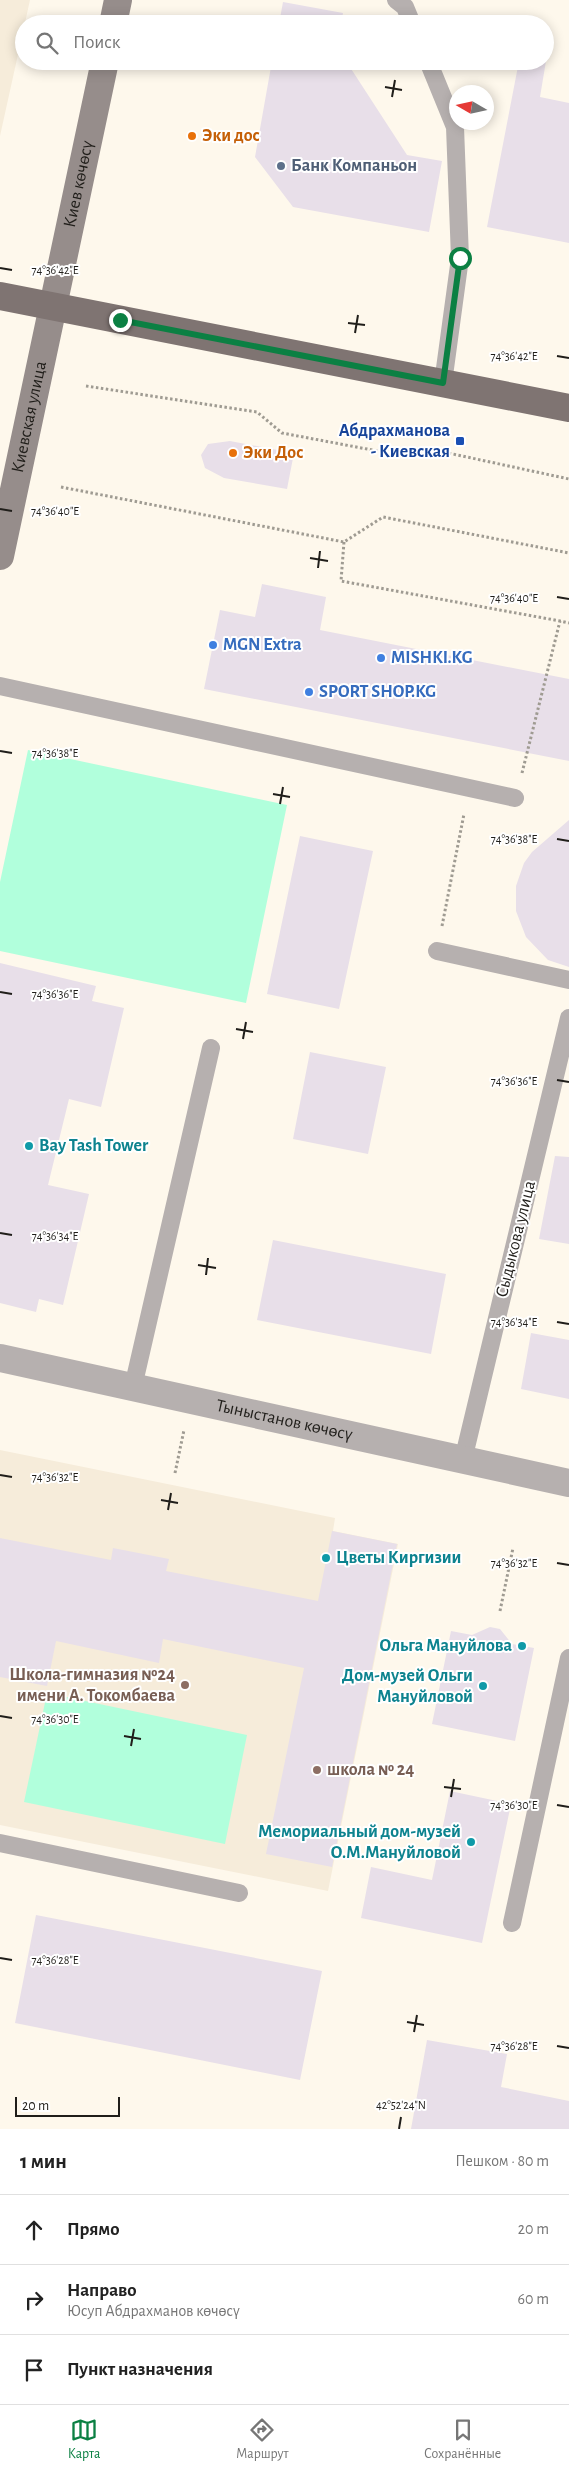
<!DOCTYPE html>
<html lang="ru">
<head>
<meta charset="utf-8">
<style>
  :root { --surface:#fff; --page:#f2f2f2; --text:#222; --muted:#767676; --line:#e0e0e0; --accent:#0b8043 }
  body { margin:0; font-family:"Alegreya Sans",sans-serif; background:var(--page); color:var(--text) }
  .compass { position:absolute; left:449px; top:85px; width:45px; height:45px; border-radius:50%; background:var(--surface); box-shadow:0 2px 12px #0003; rotate:279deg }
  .scale { position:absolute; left:15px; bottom:12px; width:105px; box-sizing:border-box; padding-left:5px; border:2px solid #201e1a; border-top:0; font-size:14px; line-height:18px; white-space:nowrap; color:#201e1a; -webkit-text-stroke:4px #fff; paint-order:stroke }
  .stop { position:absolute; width:15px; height:15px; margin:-11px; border:4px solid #0b8043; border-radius:50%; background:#fff }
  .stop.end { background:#0b8043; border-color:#fff; box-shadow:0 1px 5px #0008 }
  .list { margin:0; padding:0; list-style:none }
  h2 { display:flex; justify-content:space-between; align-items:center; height:65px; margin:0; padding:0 20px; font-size:21px }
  h2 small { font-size:16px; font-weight:400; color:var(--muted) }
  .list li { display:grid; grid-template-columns:32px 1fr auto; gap:15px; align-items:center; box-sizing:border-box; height:70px; padding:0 20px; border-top:1px solid var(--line) }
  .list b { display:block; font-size:19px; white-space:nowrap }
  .list p { margin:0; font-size:16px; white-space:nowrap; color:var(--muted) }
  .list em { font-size:16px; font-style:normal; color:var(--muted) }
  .icon { flex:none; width:28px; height:28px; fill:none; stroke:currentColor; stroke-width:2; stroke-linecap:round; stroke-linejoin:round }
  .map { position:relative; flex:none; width:569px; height:2129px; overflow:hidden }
  .search { position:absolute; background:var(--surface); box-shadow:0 2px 12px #0003; left:15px; right:15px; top:15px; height:55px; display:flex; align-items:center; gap:12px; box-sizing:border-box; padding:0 18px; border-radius:28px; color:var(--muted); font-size:19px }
  .sheet { height:275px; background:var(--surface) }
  nav { display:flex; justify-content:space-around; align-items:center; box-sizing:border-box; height:70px; border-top:1px solid var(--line); background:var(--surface); font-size:14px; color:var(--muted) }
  nav a { display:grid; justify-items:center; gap:2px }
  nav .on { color:var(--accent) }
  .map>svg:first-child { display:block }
  .built { fill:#f6ecda }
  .green { fill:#b1ffdc }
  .building { fill:#e8dfe9 }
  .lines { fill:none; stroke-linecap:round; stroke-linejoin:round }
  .path { stroke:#9f9b92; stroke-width:3; stroke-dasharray:2.5 2.5; stroke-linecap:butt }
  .service { stroke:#b6b0af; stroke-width:18 }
  .minor { stroke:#b6b0af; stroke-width:28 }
  .secondary { stroke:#968d8b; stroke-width:28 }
  .primary { stroke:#7f7472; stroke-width:28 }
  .route { stroke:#0b8043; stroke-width:6 }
  .ticks { fill:none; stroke:#201e1a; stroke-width:2 }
  .food-dot { fill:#e8710a; stroke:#fff; stroke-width:2 }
  .service-dot { fill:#5c6f8a; stroke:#fff; stroke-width:2 }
  .transit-dot { fill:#1a4fb4; stroke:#fff; stroke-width:2 }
  .shop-dot { fill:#3f7fe0; stroke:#fff; stroke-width:2 }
  .culture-dot { fill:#0f9aa8; stroke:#fff; stroke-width:2 }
  .education-dot { fill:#8d6e63; stroke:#fff; stroke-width:2 }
  .labels { text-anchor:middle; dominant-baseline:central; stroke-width:4; stroke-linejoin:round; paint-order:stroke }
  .food-label { font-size:18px; font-weight:bold; fill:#c56008; stroke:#fff; text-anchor:start }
  .service-label { font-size:18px; font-weight:bold; fill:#4e5e75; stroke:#fff; text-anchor:start }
  .street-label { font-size:18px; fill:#201e1a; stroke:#fff }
  .transit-label { font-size:18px; font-weight:bold; fill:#164399; stroke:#fff; text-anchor:end }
  .shop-label { font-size:18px; font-weight:bold; fill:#366cbe; stroke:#fff; text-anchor:start }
  .culture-label { font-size:18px; font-weight:bold; fill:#0d838f; stroke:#fff; text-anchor:end }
  .education-label { font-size:18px; font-weight:bold; fill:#785e54; stroke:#fff; text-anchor:end }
  .ticks-label { font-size:12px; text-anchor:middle; fill:#201e1a; stroke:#fff; stroke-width:4; stroke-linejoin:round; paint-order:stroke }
</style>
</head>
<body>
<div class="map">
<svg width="569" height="2129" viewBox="0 0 569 2129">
  <rect width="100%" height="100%" fill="#fef8ec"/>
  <!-- built -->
  <path class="built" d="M0,0h30l-30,136z
    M0,1450l335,68 -2,13 65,13 -70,347 -328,-66z"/>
  <!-- green -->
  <path class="green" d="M28,750l259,55 -41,198 -246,-52v-69z
    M47,1693l200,42 -22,109 -201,-42z"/>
  <!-- building -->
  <path class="building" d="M283,2l60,11 -2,11h-62z
    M272,61h74l61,94 35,6 -13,71 -136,-25 -38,-50z
    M519,61h27l-6,36 29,6v140l-82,-16z
    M230,441l64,12 -7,36 -63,-11 -19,-10 -4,-13 7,-11z
    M262,584l64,13 -6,33 249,49v82l-365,-72 16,-79 35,7z
    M569,820v147l-21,-7 -22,-23 -10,-26v-25l8,-23 8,-11z
    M300,836l73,15 -34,158 -72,-15z
    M0,963l96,23 -4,15 32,7 -23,99 -32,-8 -21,86 41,9 -26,111 -24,-6 -3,13 -36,-9z
    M310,1052l76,15 -18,87 -75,-15z
    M555,1156l14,1v87l-30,-5z
    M273,1240l173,34 -15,80 -174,-34z
    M531,1333l38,7v59l-48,-10z
    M332,1531l65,13 -65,323 -66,-13 38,-186 -141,-29 -4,24 -103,-22 -9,45 -47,-9v-139l111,22 2,-12 56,11 -3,12 152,30z
    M490,1627l10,2 12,15 22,4 -19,93 -83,-17 19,-93 21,4z
    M450,1791l61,13 -29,139 -121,-25 10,-51 61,13z
    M36,1915l286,56 -22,109 -285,-57z
    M427,2040l80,14 -6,33 68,14v28h-158z"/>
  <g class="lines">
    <!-- path -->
    <path class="path" d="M86,386l171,26 25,21 122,23 35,-5 130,28
      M61,487l283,55 39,-25 186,36
      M344,542l-3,39 219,40
      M522,773l38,-152 9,2
      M442,926l22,-112
      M175,1473l9,-43
      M500,1611l13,-63"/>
    <!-- service -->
    <path class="service" d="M396,0l9,7 7,17
      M428,61l27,66 5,131 -17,125
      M0,686l515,112
      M437,951l132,29
      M133,1387l78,-339
      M463,1460l106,-442
      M0,1843l239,50
      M512,1923l57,-265"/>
    <!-- minor -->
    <path class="minor" id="s1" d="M0,1358l569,125"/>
    <!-- secondary -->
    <g class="secondary">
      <path d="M113,24l5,-24"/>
      <path id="s2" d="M0,556l105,-495"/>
    </g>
    <!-- primary -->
    <path class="primary" d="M0,296l569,112"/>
  </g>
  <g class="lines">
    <!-- route -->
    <path class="route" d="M120,320l323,63 17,-125"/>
  </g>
  <!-- ticks -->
  <path class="ticks" d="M385,87l17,3M392,97l3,-17M0,268l12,2M348,323l17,2M355,333l3,-18M557,356l12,2M0,509l12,2M310,558l18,3M318,568l2,-17M557,597l12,2M0,751l12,2M273,794l17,3M280,804l3,-17M557,839l12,2M0,992l12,2M236,1029l17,3M243,1039l3,-17M557,1080l12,2M0,1233l12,2M198,1265l18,3M206,1275l2,-17M557,1322l12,2M0,1475l12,2M161,1500l17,3M168,1510l3,-17M557,1563l12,2M0,1716l12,2M124,1736l17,3M131,1746l3,-17M444,1787l17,2M451,1797l3,-18M557,1805l12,2M0,1958l12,2M407,2022l17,3M414,2032l3,-17M557,2046l12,2M399,2129l2,-12"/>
  <!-- markers -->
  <g class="food-dot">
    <circle cx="192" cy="136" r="5"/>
    <circle cx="233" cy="453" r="5"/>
  </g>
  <circle class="service-dot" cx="281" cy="166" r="5"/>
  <rect class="transit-dot" x="455" y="436" width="10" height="10" rx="2.5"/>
  <g class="shop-dot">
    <circle cx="213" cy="645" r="5"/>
    <circle cx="381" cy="658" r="5"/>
    <circle cx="309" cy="692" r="5"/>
  </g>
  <g class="culture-dot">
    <circle cx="29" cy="1146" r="5"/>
    <circle cx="326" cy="1558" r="5"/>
    <circle cx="522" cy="1646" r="5"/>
    <circle cx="483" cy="1686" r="5"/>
    <circle cx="471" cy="1842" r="5"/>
  </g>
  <g class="education-dot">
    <circle cx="185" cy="1685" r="5"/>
    <circle cx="317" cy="1770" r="5"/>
  </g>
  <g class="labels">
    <!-- food labels -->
    <g class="food-label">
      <text x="202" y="136">Эки дос</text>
      <text x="243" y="453">Эки Дос</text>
    </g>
    <!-- service labels -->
    <g class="service-label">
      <text x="291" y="166">Банк Компаньон</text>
    </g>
    <!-- street labels -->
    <g class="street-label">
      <text stroke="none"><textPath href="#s2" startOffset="380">Киев көчөсү</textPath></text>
      <text stroke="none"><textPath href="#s2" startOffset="142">Киевская улица</textPath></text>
      <text transform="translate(516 1239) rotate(-76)">Сыдыкова улица</text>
      <text stroke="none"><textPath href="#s1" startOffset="291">Тыныстанов көчөсү</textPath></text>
    </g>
    <!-- transit labels -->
    <g class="transit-label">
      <text x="450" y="431">Абдрахманова<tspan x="450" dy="21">- Киевская</tspan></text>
    </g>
    <!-- shop labels -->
    <g class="shop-label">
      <text x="223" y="645">MGN Extra</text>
      <text x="391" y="658">MISHKI.KG</text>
      <text x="319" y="692">SPORT SHOP.KG</text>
    </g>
    <!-- culture labels -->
    <g class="culture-label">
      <text x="39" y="1146" text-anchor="start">Bay Tash Tower</text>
      <text x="336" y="1558" text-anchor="start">Цветы Киргизии</text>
      <text x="512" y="1646">Ольга Мануйлова</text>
      <text x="473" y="1676">Дом-музей Ольги<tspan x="473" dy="21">Мануйловой</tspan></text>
      <text x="461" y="1832">Мемориальный дом-музей<tspan x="461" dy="21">О.М.Мануйловой</tspan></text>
    </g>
    <!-- education labels -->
    <g class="education-label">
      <text x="175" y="1675">Школа-гимназия №24<tspan x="175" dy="21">имени А. Токомбаева</tspan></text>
      <text x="327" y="1770" text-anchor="start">школа № 24</text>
    </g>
  </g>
  <g class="ticks-label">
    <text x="55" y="274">74°36'42"E</text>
    <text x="514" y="360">74°36'42"E</text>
    <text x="55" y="515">74°36'40"E</text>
    <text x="514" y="602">74°36'40"E</text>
    <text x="55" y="757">74°36'38"E</text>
    <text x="514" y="843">74°36'38"E</text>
    <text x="55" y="998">74°36'36"E</text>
    <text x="514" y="1085">74°36'36"E</text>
    <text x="55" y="1240">74°36'34"E</text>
    <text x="514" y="1326">74°36'34"E</text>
    <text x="55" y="1481">74°36'32"E</text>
    <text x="514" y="1567">74°36'32"E</text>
    <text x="55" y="1723">74°36'30"E</text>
    <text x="514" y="1809">74°36'30"E</text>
    <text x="55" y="1964">74°36'28"E</text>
    <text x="514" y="2050">74°36'28"E</text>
    <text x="401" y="2109">42°52'24"N</text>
  </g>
</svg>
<svg class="compass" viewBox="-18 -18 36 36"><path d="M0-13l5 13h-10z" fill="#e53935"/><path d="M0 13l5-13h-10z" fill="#767676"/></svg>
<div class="scale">20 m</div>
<div class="stop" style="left:460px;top:258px"></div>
<div class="stop end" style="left:120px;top:320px"></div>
<div class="search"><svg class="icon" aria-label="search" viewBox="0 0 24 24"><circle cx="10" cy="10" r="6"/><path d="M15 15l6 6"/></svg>Поиск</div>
</div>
<section class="sheet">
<h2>1 мин<small>Пешком · 80 m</small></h2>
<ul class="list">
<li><svg class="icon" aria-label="ahead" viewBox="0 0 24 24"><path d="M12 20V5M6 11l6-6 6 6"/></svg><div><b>Прямо</b></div><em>20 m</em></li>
<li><svg class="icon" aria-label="right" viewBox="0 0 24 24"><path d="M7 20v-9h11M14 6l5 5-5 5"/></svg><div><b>Направо</b><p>Юсуп Абдрахманов көчөсү</p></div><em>60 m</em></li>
<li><svg class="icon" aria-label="arrive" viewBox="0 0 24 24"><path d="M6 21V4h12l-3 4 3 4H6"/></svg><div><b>Пункт назначения</b></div></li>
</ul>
</section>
<nav>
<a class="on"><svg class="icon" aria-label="map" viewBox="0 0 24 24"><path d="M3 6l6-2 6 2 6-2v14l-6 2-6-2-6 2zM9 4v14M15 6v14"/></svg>Карта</a>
<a><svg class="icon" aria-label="directions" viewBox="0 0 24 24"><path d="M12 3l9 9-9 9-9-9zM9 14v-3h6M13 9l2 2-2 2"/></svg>Маршрут</a>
<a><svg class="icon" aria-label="saved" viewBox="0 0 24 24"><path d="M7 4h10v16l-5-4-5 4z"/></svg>Сохранённые</a>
</nav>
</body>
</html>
